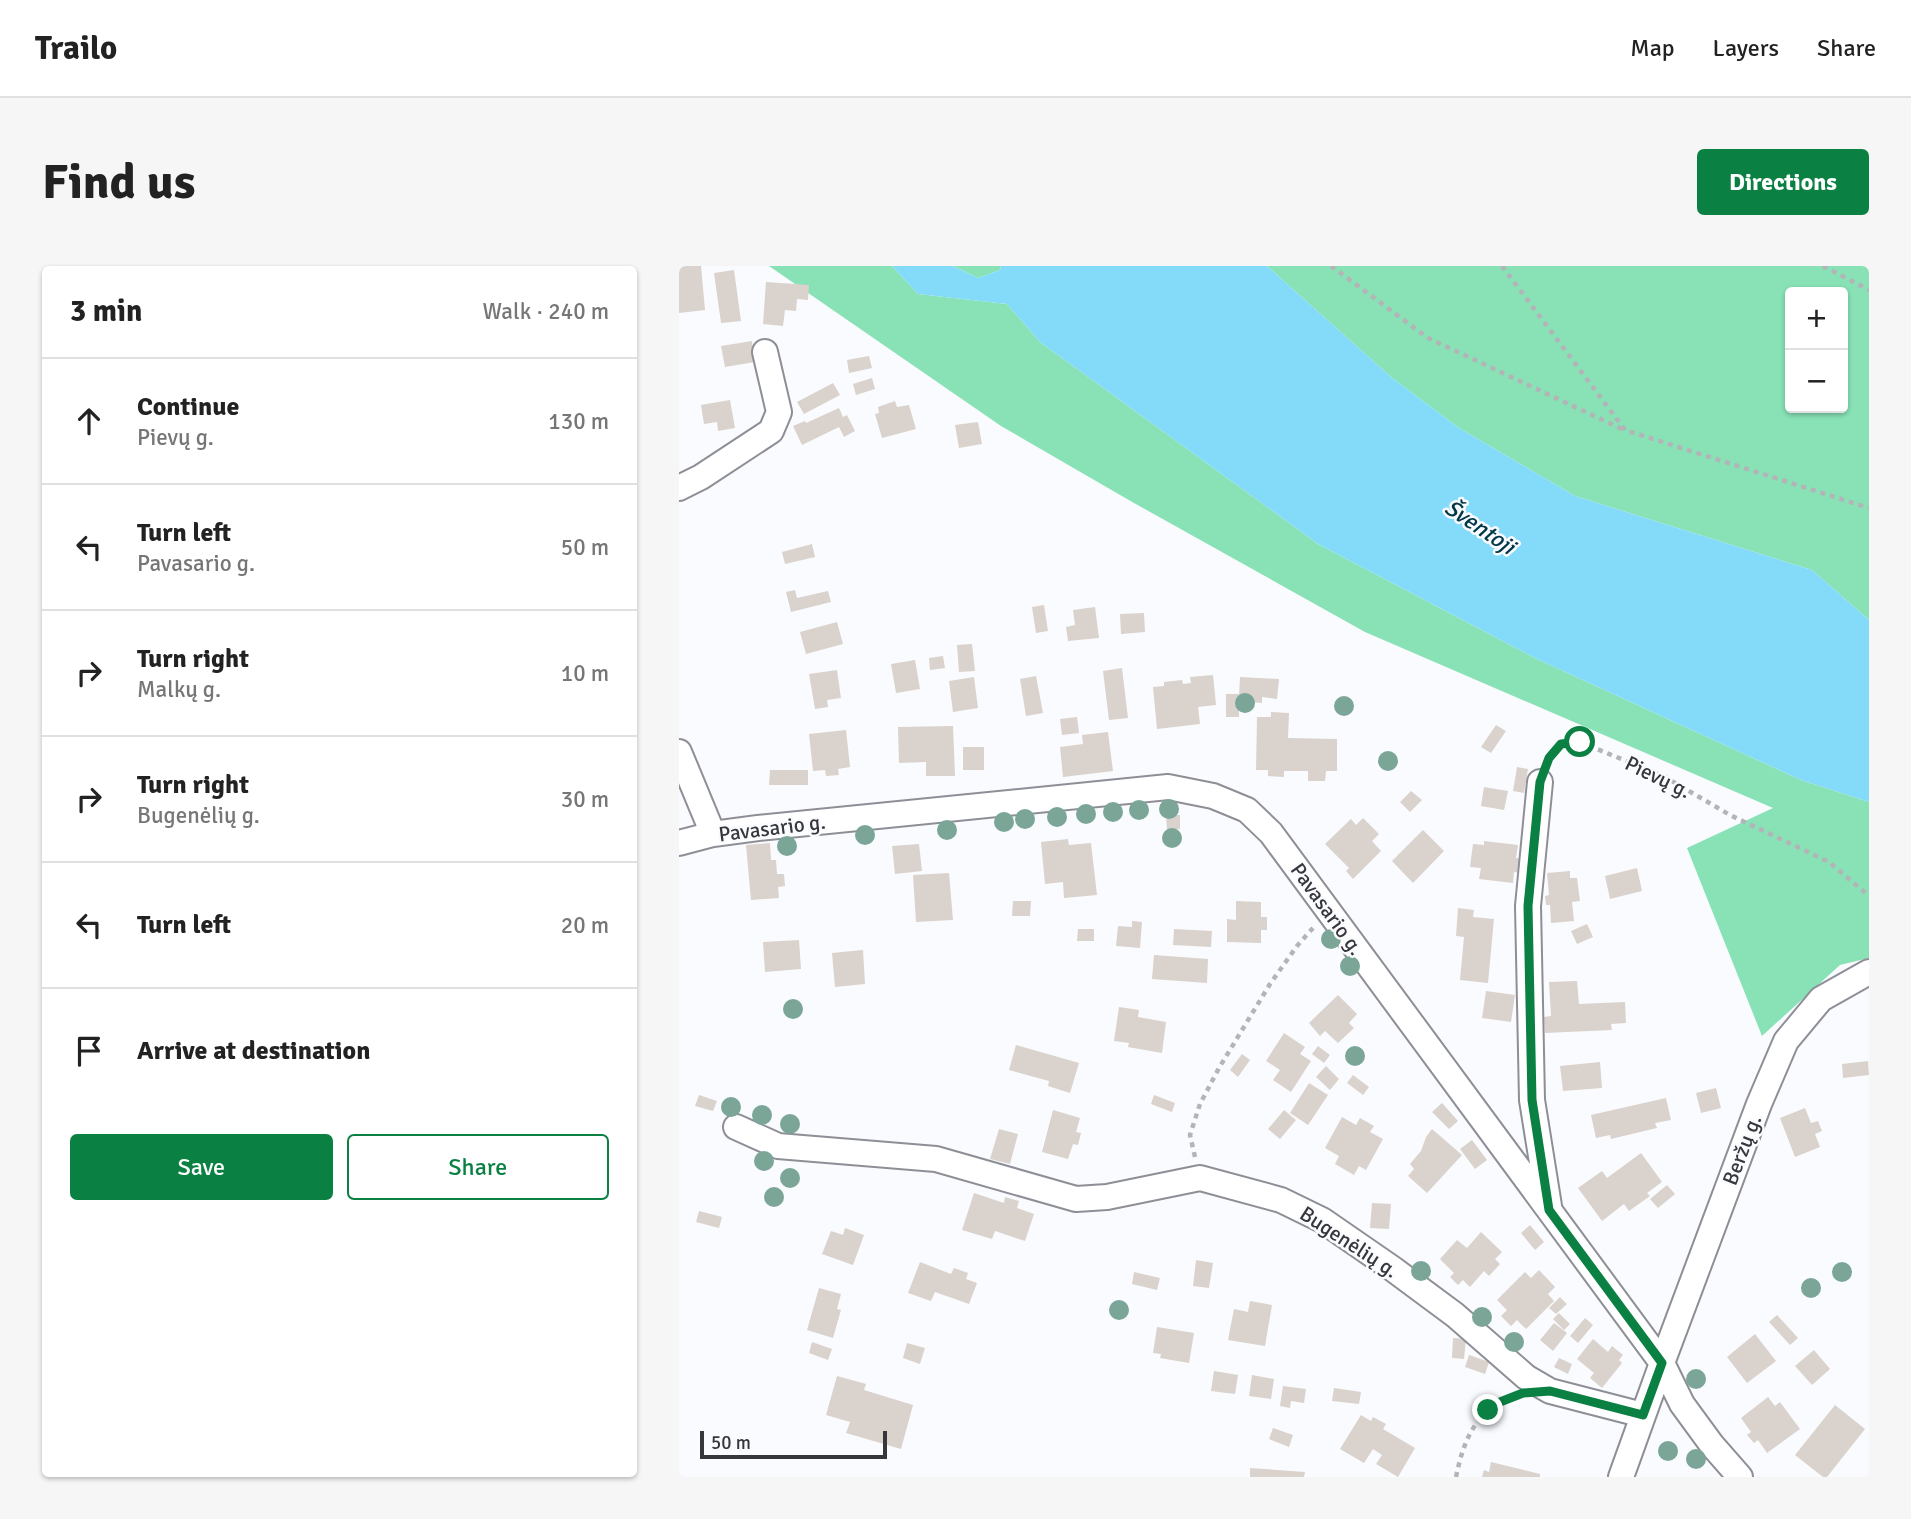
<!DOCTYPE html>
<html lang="en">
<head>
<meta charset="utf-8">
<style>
  :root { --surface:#fff; --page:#f6f6f6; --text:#222; --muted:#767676; --line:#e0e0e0; --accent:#0b8043 }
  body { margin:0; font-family:Signika,sans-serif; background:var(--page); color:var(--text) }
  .controls { position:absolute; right:21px; top:21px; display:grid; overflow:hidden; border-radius:7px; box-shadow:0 2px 5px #0004 }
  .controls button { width:63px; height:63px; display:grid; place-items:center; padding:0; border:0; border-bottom:2px solid var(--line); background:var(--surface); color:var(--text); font:35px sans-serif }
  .scale { position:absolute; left:21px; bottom:18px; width:187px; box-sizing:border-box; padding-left:7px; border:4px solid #37373b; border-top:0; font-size:19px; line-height:24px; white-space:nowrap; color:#37373b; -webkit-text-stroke:5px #fafbfe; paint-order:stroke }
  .stop { position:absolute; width:21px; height:21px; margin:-16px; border:5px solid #0b8043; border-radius:50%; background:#fff }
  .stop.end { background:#0b8043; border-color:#fff; box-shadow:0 2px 7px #0008 }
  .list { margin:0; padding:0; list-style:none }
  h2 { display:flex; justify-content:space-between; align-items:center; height:91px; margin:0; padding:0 28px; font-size:30px }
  h2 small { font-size:23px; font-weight:400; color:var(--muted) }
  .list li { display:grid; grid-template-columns:46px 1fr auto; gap:21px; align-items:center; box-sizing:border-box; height:126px; padding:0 28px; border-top:2px solid var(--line) }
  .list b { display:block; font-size:26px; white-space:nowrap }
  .list p { margin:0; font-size:23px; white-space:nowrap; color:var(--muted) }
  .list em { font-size:23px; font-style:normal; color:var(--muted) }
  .actions { display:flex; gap:14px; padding:21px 28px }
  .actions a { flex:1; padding:16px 0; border:2px solid var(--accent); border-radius:7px; text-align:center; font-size:24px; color:var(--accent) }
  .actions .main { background:var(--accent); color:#fff }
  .icon { flex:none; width:38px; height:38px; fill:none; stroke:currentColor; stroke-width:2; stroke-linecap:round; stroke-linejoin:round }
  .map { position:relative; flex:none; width:1190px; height:1211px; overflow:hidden; border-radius:7px }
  header { display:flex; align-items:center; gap:42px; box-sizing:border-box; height:98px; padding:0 35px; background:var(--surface); border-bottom:2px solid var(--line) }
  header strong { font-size:33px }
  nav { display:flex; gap:38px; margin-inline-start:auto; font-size:24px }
  .intro { display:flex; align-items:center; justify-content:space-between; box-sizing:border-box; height:168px; padding:0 42px }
  h1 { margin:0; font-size:49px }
  .button { padding:18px 32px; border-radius:7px; background:var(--accent); color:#fff; font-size:24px; font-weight:700 }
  main { display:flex; gap:42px; padding:0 42px }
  aside { flex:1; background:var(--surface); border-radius:7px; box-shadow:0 2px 5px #0004 }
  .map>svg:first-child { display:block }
  .green { fill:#88e2b6; fill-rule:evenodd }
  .water { fill:#84dbf9 }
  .building { fill:#dad2cc }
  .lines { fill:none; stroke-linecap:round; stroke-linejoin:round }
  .street-casing { stroke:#8e8e97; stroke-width:28 }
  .path { stroke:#b3b4b7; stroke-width:4.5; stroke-dasharray:5 5; stroke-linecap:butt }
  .street { stroke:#fff; stroke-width:24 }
  .tree { fill:#7ba697 }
  .route { stroke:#0b8043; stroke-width:9 }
  .labels { text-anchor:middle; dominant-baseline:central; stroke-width:5; stroke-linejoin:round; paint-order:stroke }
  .street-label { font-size:21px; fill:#37373b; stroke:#fafbfe }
  .water-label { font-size:23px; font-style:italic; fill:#003848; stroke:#fafbfe }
</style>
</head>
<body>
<header>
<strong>Trailo</strong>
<nav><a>Map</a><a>Layers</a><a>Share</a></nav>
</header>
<div class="intro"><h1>Find us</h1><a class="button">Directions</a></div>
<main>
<aside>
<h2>3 min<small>Walk · 240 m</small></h2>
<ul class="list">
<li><svg class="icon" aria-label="ahead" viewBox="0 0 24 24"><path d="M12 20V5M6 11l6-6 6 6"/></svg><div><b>Continue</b><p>Pievų g.</p></div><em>130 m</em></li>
<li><svg class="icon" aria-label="left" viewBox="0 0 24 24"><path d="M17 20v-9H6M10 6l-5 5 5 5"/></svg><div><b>Turn left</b><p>Pavasario g.</p></div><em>50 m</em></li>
<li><svg class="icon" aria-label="right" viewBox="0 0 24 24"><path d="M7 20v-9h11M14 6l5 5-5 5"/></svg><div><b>Turn right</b><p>Malkų g.</p></div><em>10 m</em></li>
<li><svg class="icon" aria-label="right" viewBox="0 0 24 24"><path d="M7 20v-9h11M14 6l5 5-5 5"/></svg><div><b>Turn right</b><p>Bugenėlių g.</p></div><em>30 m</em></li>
<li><svg class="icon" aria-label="left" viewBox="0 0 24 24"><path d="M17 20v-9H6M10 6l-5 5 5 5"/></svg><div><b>Turn left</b></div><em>20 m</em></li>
<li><svg class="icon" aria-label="arrive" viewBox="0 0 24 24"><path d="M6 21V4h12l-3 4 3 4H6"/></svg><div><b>Arrive at destination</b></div></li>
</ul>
<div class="actions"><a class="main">Save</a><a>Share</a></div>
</aside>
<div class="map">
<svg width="1190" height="1211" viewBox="0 0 1190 1211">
  <rect width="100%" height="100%" fill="#fafbfe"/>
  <!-- green -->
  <path class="green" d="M90,0h123l26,28 89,10 33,38 278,202 219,115 264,121 68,22v156l-29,7 -78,71 -75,-188 86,-40 -408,-176 -231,-129 -133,-77z
    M274,0h48l-1,4 -22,8z
    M588,0h602v354l-57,-50 -237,-74 -116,-68 -68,-51zM1111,26h53v116h-53z"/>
  <!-- water -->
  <path class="water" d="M213,0h61l25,12 22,-8 1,-4h266l124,111 68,51 116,68 237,74 57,50v182l-68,-22 -264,-121 -219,-115 -278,-202 -33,-38 -89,-10z"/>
  <!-- building -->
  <path class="building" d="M0,0h22l4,44 -26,3z
    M55,4l7,51 -20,2 -7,-50z
    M87,16l43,3 -1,15 -11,-1 -1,12 -11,-1 -2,16 -20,-2z
    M73,75l3,21 -30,5 -4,-21z
    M190,90l3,12 -23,5 -2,-13z
    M193,112l3,11 -19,6 -3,-11z
    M154,117l7,12 -36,19 -7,-12z
    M51,134l5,28 -17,3 -1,-9 -13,2 -3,-19z
    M216,135l2,6 12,-2 7,24 -34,9 -7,-24 4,-1 -1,-6z
    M160,142l4,9 4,-2 8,16 -11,6 -5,-10 -37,18 -9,-19 12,-5 1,2z
    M299,156l4,22 -23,4 -4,-23z
    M133,278l3,13 -30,7 -3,-12z
    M116,324l2,8 31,-7 3,11 -40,10 -5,-20z
    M365,339l4,26 -12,2 -4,-26z
    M416,341l4,31 -31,3 -2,-14 9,-2 -2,-15z
    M465,347l1,19 -24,2 -1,-20z
    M158,356l6,22 -37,10 -6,-22z
    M293,378l3,27 -16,1 -2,-27z
    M264,390l2,12 -15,2 -1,-12z
    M236,394l5,29 -24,4 -5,-29z
    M443,402l6,50 -19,2 -6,-49z
    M158,404l4,28 -14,2 1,7 -13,2 -6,-35z
    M534,409l3,30 -18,2 2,17 -43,5 -4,-42 11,-1v-4l18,-2 1,4 8,-1 -1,-6z
    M357,410l7,37 -17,3 -6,-37z
    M295,411l4,31 -25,4 -4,-31z
    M561,411l39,2 -2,20 -15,-2v6l-12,-1v-6h-11z
    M547,428h13v23h-13z
    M592,446l18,1 -1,25 49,1v32h-11l-1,10h-17v-10h-24v6l-16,-1v-6h-12l1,-53h14z
    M398,451l2,16 -17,2 -2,-16z
    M817,459l10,6 -15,22 -10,-6z
    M274,460l2,50h-29v-14l-27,1 -1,-36z
    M167,464l4,37 -12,2 1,6 -13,1 -1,-6 -12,1 -4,-37z
    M429,466l5,39 -50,6 -3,-30 23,-3 -1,-9z
    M284,481h21v23h-21z
    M838,501l11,2 -4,24 -11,-2z
    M91,504h38v15h-39z
    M805,521l24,4 -4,19 -23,-4z
    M732,525l11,9 -12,12 -10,-10z
    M487,549h14v14l-13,1z
    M684,552l16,16 -7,7 9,10 -28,28 -7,-8 3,-3 -24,-24 26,-25 5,6z
    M744,564l21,21 -31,32 -21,-22z
    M389,573l1,6 22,-2 6,52 -33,3 -1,-16 -18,2 -4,-42z
    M805,575l34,4 -2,13 6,1 -2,14 -6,-1 -1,11 -34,-4 2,-11 -11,-1 3,-23 11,1z
    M91,577l1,17h5l1,14h7l1,12 -7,1 1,11 -28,2 -5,-55z
    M240,578l3,27 -27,3 -3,-28z
    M958,602l5,23 -32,8 -5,-23z
    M891,605v7h7l3,23 -8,1 2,19 -23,2 -1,-18h-4l-1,-9 4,-1 -2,-22z
    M270,607l4,47 -37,2 -3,-47z
    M334,635h18l-1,15h-18z
    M557,635l25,1v15h6v13h-6v13l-34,-1v-23l9,1z
    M779,642l16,2 -1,7 21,2 -6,64 -28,-3 4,-43 -8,-1z
    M453,655l10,1 -2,26 -24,-2 2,-20 14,1z
    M908,658l6,13 -16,7 -6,-13z
    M399,663h16v12h-17z
    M495,663l38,2 -1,16 -38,-2z
    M120,674l2,29 -36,3 -2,-30z
    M184,684l2,34 -30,3 -3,-34z
    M475,689l54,4 -1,24 -55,-4z
    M898,715l2,23 46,-2 1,21 -15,1 1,6 -67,3 -1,-16 7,-1 -2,-34z
    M807,725l29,4 -4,27 -29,-4z
    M659,729l19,19 -8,9 5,5 -16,15 -13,-12 -5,5 -11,-13z
    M440,741l20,3 -1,7 28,5 -4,31 -34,-6 1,-4 -15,-2z
    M605,767l21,14 -5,7 11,7 -20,31 -18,-12 7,-10 -14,-9z
    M337,779l63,18 -9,30 -22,-7 1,-5 -40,-11z
    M639,780l12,9 -6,8 -12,-9z
    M563,788l8,6 -12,17 -8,-7z
    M1189,795l1,14 -26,3 -1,-14z
    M921,796l2,26 -39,3 -3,-25z
    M647,800l13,13 -9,11 -14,-13z
    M674,809l16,12 -6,8 -16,-12z
    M630,817l19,12 -20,30 -18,-12z
    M1037,822l5,20 -20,5 -5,-20z
    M20,829l18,6 -4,10 -18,-5z
    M475,829l21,8 -3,9 -21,-8z
    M987,832l5,22 -16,3 2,5 -46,11 -1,-4 -14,3 -5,-23z
    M763,837l16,18 -9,8 -17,-17z
    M1126,842l6,15 7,-2 4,10 -7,3 5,13 -25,10 -15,-39z
    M374,844l27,8 -4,14 5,1 -3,12 -5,-1 -5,15 -26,-7z
    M605,844l12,10 -16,19 -12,-10z
    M663,851l14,8 4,-7 14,8 -4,6 13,7 -17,31 -7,-4 -5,9 -19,-11 4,-8 -14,-8z
    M320,863l19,5 -8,30 -20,-5z
    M753,863l30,26 -35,38 -19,-17 6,-7 -4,-5 11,-13 5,-14z
    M793,874l15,20 -12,9 -15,-20z
    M962,887l21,29 -15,11 3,3 -21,15 -5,-7 -22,17 -24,-33 24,-17 5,7z
    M988,919l8,9 -17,14 -8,-9z
    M295,927l30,10 1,-6 14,4 -2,7 17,6 -9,27 -30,-10 -3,8 -30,-9z
    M693,937l19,1 -2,25 -19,-1z
    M20,945l23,6 -3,11 -23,-6z
    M851,959l14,17 -9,8 -14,-17z
    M166,962l19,7 -11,30 -31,-11 9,-23 12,4z
    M802,966l21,20 -7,7 5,5 -11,12 -5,-5 -14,16 -7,-7 -5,5 -8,-8 4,-4 -14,-14 17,-19 10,8z
    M517,994l17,3 -4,25 -16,-2z
    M241,996l31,12 3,-6 14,5 -2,6 11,4 -8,21 -34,-12 -4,9 -23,-8z
    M860,1004l16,17 -7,7 6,7 -28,28 -9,-9 -6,6 -10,-10 6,-6 -10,-10 28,-28 6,6z
    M455,1006l26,6 -3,12 -25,-6z
    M140,1022l22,6 -4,15 4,1 -8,28 -26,-8z
    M881,1031l7,7 -11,10 -7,-6z
    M571,1035l22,4 -7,41 -37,-6 6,-31 14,3z
    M880,1047l11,11 -6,6 -11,-11z
    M1098,1049l21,23 -8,7 -21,-23z
    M906,1052l8,7 -15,18 -8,-7z
    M875,1057l13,10 -14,18 -13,-11z
    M478,1061l37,6 -5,30 -29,-5 1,-4 -8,-1z
    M1076,1068l21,27 -29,22 -20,-26z
    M774,1072l13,1 -2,20 -12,-1z
    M914,1073l15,13 4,-6 11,9 -4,5 3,3 -20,25 -12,-10 4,-5 -17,-14z
    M133,1076l20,7 -4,11 -19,-7z
    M228,1077l18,5 -5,16 -17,-6z
    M1135,1084l16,19 -18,16 -17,-19z
    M790,1089l20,7 -4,12 -20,-7z
    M880,1092l13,6 -4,10 -14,-7z
    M535,1105l24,4 -3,19 -24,-3z
    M573,1109l22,4 -3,20 -22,-3z
    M158,1110l29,8 -2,6 49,15 -12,44 -55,-16 4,-11 -24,-7z
    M604,1120l23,3 -2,14 -13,-2 -1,7 -10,-2z
    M655,1122l27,4 -2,12 -27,-3z
    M1089,1131l7,9 5,-4 20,27 -33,24 -9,-13 -4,3 -7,-8 4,-3 -10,-14z
    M1156,1139l30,24 -38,48h-4l-28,-22z
    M682,1149l10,6 2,-4 13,7 -3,5 32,19 -17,29 -22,-13 6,-9 -9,-6 -9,14 -24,-14z
    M594,1162l20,7 -4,12 -20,-8z
    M812,1196l49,12v3h-58l2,-7 5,2z
    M571,1202l55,4 -1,5h-54z"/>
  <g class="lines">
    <!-- street casing -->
    <g class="street-casing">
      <path id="street" d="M0,222l22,-11 70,-46 8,-19 -14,-60
        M0,486l34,82
        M861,516l-12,124 4,194 17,106
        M0,577l34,-9 45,-6 410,-41 45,9 34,14 24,23 391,530 20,41 30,41 28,32
        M57,861l42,19 158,13 140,40 31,-2 93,-19 81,22 41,20 71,49 62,46 71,62 24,14 93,24
        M942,1211l41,-114 97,-259 27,-63 35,-42 48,-27"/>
    </g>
    <!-- path -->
    <path class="path" d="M652,0l97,72 196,92
      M823,0l123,164 244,78
      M1144,0l46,24
      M869,495l13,-17 19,-2 85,35 65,38 99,47 40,34
      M516,891l-5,-22 10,-31 19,-36 51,-84 27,-38 16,-18
      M777,1211c8,-38 19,-66 58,-81"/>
    <!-- street -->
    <use href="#street" class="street"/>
  </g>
  <!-- trees -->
  <g class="tree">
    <circle cx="566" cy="437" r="10"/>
    <circle cx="665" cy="440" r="10"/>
    <circle cx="709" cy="495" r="10"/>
    <circle cx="490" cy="543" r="10"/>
    <circle cx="460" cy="544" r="10"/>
    <circle cx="434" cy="546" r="10"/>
    <circle cx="407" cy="548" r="10"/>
    <circle cx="378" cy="551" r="10"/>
    <circle cx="346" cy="553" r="10"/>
    <circle cx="325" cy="556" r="10"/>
    <circle cx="268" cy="564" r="10"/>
    <circle cx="186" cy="569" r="10"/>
    <circle cx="493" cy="572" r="10"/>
    <circle cx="108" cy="580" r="10"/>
    <circle cx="652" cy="673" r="10"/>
    <circle cx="671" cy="700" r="10"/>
    <circle cx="114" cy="743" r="10"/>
    <circle cx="676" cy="790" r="10"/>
    <circle cx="52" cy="841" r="10"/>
    <circle cx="83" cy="849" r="10"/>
    <circle cx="111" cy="858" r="10"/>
    <circle cx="85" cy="895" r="10"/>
    <circle cx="111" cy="912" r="10"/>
    <circle cx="95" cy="931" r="10"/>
    <circle cx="742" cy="1005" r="10"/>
    <circle cx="1163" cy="1006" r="10"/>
    <circle cx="1132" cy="1022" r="10"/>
    <circle cx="440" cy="1044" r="10"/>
    <circle cx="803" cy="1051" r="10"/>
    <circle cx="835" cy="1076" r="10"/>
    <circle cx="1017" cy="1113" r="10"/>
    <circle cx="989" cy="1185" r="10"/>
    <circle cx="1017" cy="1193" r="10"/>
  </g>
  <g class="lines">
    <!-- route -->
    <path class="route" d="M809,1144l12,-8 23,-9 27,-2 93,24 19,-52 -113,-153 -17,-110 -4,-194 12,-124 9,-24 12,-14 19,-2"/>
  </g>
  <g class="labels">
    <!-- street labels -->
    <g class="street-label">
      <text transform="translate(979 511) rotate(26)">Pievų g.</text>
      <text transform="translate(93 562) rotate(-7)">Pavasario g.</text>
      <text transform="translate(648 643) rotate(54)">Pavasario g.</text>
      <text transform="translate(1063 884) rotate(-69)">Beržų g.</text>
      <text transform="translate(670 976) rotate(33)">Bugenėlių g.</text>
    </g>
    <!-- water labels -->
    <g class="water-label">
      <text transform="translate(801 261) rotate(34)">Šventoji</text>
    </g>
  </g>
</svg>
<div class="controls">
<button>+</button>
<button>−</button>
</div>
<div class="scale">50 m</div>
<div class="stop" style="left:901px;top:476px"></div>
<div class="stop end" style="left:809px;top:1144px"></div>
</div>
</main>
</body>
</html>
